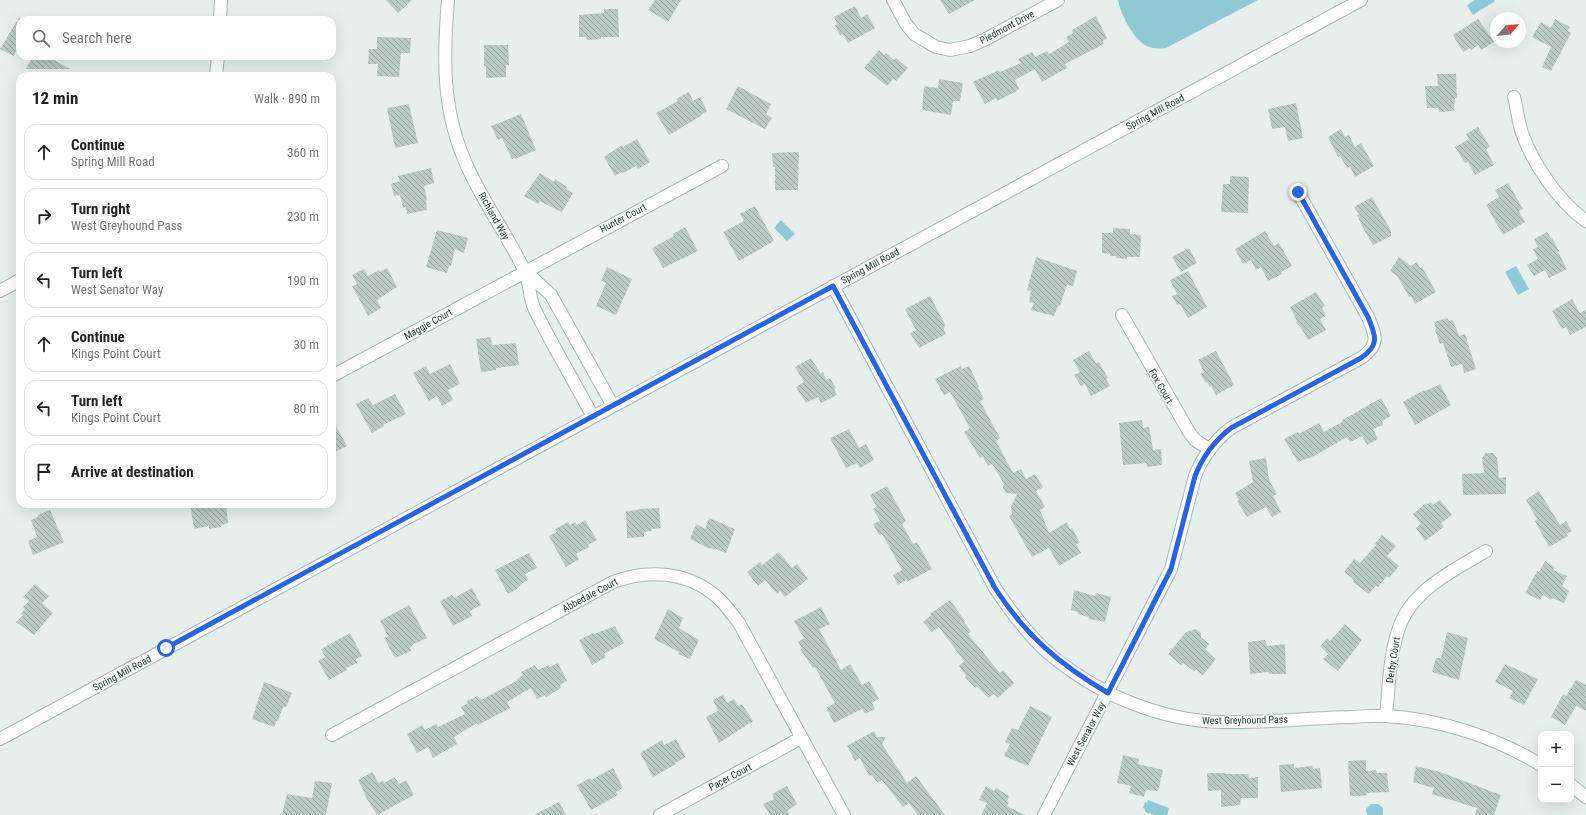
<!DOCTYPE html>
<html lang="en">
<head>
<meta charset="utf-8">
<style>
  :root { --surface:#fff; --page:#f6f6f6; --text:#222; --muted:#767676; --line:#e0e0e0 }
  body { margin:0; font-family:"Roboto Condensed",sans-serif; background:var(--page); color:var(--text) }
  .controls { position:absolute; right:12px; bottom:12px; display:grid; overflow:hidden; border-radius:8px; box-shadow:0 4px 16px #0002 }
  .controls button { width:36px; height:36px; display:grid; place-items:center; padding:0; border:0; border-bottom:1px solid var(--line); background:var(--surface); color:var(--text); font:20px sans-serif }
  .compass { position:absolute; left:1490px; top:12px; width:36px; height:36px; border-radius:50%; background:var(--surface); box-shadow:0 4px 16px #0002; rotate:62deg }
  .stop { position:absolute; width:12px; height:12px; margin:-9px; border:3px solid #2563eb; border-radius:50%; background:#fff }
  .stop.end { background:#2563eb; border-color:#fff; box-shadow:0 1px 4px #0008 }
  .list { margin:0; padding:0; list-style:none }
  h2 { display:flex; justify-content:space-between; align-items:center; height:52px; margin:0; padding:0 16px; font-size:17px }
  h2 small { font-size:13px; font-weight:400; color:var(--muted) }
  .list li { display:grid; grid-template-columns:26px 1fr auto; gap:12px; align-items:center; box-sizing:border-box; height:56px; margin:0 8px 8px; padding:0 8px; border:1px solid var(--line); border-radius:12px }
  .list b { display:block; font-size:15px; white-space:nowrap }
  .list p { margin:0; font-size:13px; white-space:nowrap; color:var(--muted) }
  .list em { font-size:13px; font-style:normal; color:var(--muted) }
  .icon { flex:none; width:22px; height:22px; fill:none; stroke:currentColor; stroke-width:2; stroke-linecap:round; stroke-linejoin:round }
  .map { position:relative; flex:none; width:1586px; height:815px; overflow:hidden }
  .search { position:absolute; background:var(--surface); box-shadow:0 4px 16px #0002; left:16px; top:16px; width:320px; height:44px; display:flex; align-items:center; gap:10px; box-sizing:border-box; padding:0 14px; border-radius:12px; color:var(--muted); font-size:15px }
  .panel { position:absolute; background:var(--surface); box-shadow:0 4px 16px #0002; left:16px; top:72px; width:320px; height:436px; border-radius:12px }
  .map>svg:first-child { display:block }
  .water { fill:#8ec9d4 }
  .building { fill:url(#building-back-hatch) }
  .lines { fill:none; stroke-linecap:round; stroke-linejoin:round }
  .minor-casing { stroke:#a8b8b2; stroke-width:14 }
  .minor { stroke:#fff; stroke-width:12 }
  .route { stroke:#2563eb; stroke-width:5 }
  .labels { text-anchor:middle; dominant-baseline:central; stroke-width:3; stroke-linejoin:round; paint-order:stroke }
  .street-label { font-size:10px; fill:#24423a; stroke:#f7fbf9 }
</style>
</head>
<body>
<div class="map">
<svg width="1586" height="815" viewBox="0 0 1586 815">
  <defs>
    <pattern id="building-back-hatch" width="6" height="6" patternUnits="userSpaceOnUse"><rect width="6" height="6" fill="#bbcac4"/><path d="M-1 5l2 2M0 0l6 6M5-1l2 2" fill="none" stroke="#98a6a0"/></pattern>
  </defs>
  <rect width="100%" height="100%" fill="#e6efeb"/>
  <!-- water -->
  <path class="water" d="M1118,0h140l-92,48c-7,1 -14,1 -21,-3 -12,-7 -25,-32 -27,-45z
    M1475,0h19l1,1 -22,14 -6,-10z
    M781,220l14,14 -8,7 -13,-13z
    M1516,266l13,23 -11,6 -13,-23z
    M1148,800l21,8 -2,7h-12l-10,-3v-3l-2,-1 2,-6 2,1z
    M1371,804h7l5,4v7h-16l-1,-6z"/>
  <!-- building -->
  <path class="building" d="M386,0h26l-14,13z
    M655,0h26l-13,22 -20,-12z
    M940,0h35l-26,14z
    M855,6l6,12 6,-4 8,14 -27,15 -5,-9 -3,2 -5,-11 2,-1 -3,-7z
    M604,9h14l1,28h-18v2l-14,1 -1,-3h-7v-22l25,-2z
    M20,16v37l-4,-2 -2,5 -14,-7z
    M1096,16l11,22 -4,3 1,3 -39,20 2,4 -25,14 -7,-13 -20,11 4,9 -4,3 -18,9 -1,-3 -11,6 -12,-22 26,-12 1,2 21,-9 -3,-4 14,-7 3,5 12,-6 2,3 20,-12 -3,-5 7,-4 -1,-3z
    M1478,19l16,23 -13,8 -3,-5 -7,5 -1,-2 -7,4 -10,-17z
    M1555,19l15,8 -2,4 3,2 -20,38 -9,-4 9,-20 -19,-10 9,-15 10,6z
    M377,37l34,1 -1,15h-9l-2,24 -22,-1 1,-12h-10l1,-15h8z
    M484,45h24l1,20h-3v12l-20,1v-12h-2z
    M879,50l5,5 2,-2 8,7 2,-2 12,10 -12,13 -3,-2 -6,7 -23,-18z
    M33,56h14l23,13h-44z
    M1437,74h19l1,24h-2l-1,13 -15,1 -1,-4h-11l-2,-22h13z
    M939,79l24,4 -3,18h-7l-2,14 -29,-5 2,-24 14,2z
    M738,86l33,18 -5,10 6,4 -7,11 -39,-20z
    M689,92l4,9 7,-4 7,14 -6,4v1l-32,19 -13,-22 22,-12 -2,-2z
    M1296,103l7,35 -15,3 -3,-14 -13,2 -4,-20z
    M409,104l9,39 -23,5 -8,-40z
    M521,114l15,36 -21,9v-1l-3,1 -10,-21 -4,2 -7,-14z
    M1478,127l12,20 -4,2 8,16 -19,10 -7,-13 -3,1 -10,-16 14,-8 -3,-5z
    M1341,129l4,8 4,-2 6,12 6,-4 13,23 -19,11 -5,-10 -3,1 -7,-12 -2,1 -10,-20z
    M637,139l13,23 -12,7 -2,-3 -13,7 -1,-1 -7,4 -11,-19 18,-12 1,2z
    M799,152l-1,38h-23v-23h-2l-1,-14z
    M431,168l3,15 -10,3 3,14 -1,1 1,9 -20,4 -1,-7 -3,1 -3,-13 -6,1 -3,-12 9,-3 -2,-5z
    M540,173l14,9 1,-3 12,8 -1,2 7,4 -11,19 -23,-11 -1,3 -14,-8z
    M1230,176l19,1 -1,36 -27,-1 2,-28h7z
    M1508,183l15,26 -4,2 6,11 -22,13 -17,-30 13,-8 -4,-7z
    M1372,197l19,34v5l-18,9 -10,-17 -6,-13 2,-1 -5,-7z
    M755,206l19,35 -35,20 -16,-29 21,-11 -4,-7z
    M685,227l13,24 -35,17 -11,-20 22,-12 -1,-2z
    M1113,228l17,1v5l11,1 -1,22h-13v2l-11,-1v-2h-6v-2l-8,-1v-20h11z
    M437,230l31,8 -4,15 -9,-4 -4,17h-2l-2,7 -21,-6z
    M1265,231l9,15 5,-3 13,23 -11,6 1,2 -14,7 -7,-14 -5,3 -5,-10 -8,4 -8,-15z
    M1547,232l4,6h1l7,13 -1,1 9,17 -18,9 -4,-8 -11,6 -7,-11 11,-6 -5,-10 5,-2 -4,-8z
    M1189,248l8,15 -16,9 -9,-15z
    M1036,257l41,14 -4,15 -6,-1 -7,21h-2l-4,10 -23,-6 3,-7 -5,-1 2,-11 -4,-1z
    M1399,257l12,9 6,-4 3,6 2,-1 14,25 -21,12 -4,-8 -2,1 -11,-20 -8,-6z
    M607,267l25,12 -16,36 -20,-9 10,-23 -5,-2z
    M387,268l10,19 -20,13 4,8 -13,8 -16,-30 5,-2 -5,-9 12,-6 4,7 11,-6 1,2z
    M1188,271l19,36 -19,11 -8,-14 -3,1 -5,-9 5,-2 -7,-14z
    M1316,292l9,14 -3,2 4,8 -6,3 6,11 -18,10 -7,-12 -5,-5 1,-2 -7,-14z
    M930,296l15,28 -1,6 2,4 -27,14 -9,-15 6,-3 -11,-21z
    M1572,299l8,14 6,-3v17l-16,8 -4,-8 -4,2 -10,-18z
    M1447,318l2,3 4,-1 6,16 6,-2 11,35 -12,4 -2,-9 -11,3 -8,-24 -3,1 -5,-14 1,-1 -2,-7z
    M491,337l1,8 24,-2 3,22 -23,3v2l-15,2 -5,-33z
    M1089,351l7,12 3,-1 9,16 -2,1 4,7 -19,10 -6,-12 -4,2 -7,-11 6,-3 -7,-12z
    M1216,351l18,34 -18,10 -5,-9 -1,1 -3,-5 -1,1 -6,-9 4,-2 -6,-12z
    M811,358l10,16 2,-2 3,8 4,-2 6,10 -2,1 3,6 -16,8 -3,-6 -12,6 -10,-16 8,-5 -9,-15z
    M450,364l10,20 -12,6 5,10 -11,6 -5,-10 -8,5 -16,-28 13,-7 4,8z
    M961,366l1,3 7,-3 10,21 -1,1 6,11 -4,2 20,37 -4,3 17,32 8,-4 5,10 9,-5 8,13 -7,4 9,16 -5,3 9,23 18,-11 3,7 2,-1 8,15 -4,1 5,9 -22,13 -10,-18 -17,9 -23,-41 3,-2 -1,-8 6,-12 -11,-1 -3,-5 1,-4 -12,-20 -4,2 -5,-9 -3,1 -16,-26 6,-4 -20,-36 -6,3 -9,-16z
    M1440,384l11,21 -36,20 -12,-23 21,-12 1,1z
    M395,394l11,20 -23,11 1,1 -12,7 -16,-29 12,-6 5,7z
    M1381,398l10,18 -9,5 1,4 -10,4 5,10 -11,6 -5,-9 -12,6 -3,-5 -33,19 -16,6 -14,-23 14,-7 1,2 20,-11 5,9 18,-10v-2l12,-6h-1z
    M332,419l15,27 -15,7z
    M1142,420l1,8 6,-1 4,23 8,-1 1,16 -15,2 -1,-4 -23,2 -4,-42z
    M849,429l10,19 7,-4 8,16 -14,8 -3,-5 -11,5 -16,-30z
    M1486,453h7l4,5 2,20 7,-1v17l-43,1 -1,-21 22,-1 -2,-15z
    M1266,458l3,22 8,14 -4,2 8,16 -9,5 -6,-10 -19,10 -10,-16 2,-1 -4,-7 18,-11 -4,-21z
    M887,486l19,35 -4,3 11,20 4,-2 15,27 -25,13 -1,-2 -8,5 -5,-10 9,-5 -20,-36 -3,1 -6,-11 7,-3 -7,-12 4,-2 -7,-12z
    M1539,491l21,34 6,-4 6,10 -6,3 2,2 -19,11 -14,-26 2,-2 -11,-19z
    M1440,500l12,15 -11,8 3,4 -19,14 -9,-13 5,-4 -8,-10 13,-11 1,1 4,-2 2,3z
    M190,504h36l2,19 -7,2v2l-12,2v-3l-15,3z
    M659,508l2,20 -10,1 1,2 -8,1v5l-17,1 -1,-27 13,-1 -1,-1z
    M50,510l14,32 -31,13 -5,-14 9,-4 -6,-17 7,-3v-2z
    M709,518l26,11 -9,24 -10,-4v1l-6,-2v1l-20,-10 6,-15 9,5z
    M585,520l12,20 -9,5 1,2 -13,7 3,5 -13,8 -17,-31 8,-4 -2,-3 13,-7 2,3 5,-3 2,3z
    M1382,535l14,11 -9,10 12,10 -10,12 -2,-2 -9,11 -2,-1 -7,8 -16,-12 1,-2 -10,-8 10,-13 6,4 16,-18 -1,-1z
    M779,552l13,16 5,-4 11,15 -23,18 -5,-6 -3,3 -12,-14 -7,6 -11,-14 13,-10 2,3z
    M529,553l8,15 -12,6 3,6 -7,4 -4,5 -9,5 -13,-24z
    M1545,561l10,6 -2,3 14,6 -5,10 7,5 -5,12 -12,-5 -1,2 -8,-5 -3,5 -15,-7 12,-22 2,1z
    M35,584l14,12 -7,7 11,10 -19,22 -18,-13 7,-7 -2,-1 4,-5 -2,-2 6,-6 -6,-4z
    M472,588l9,17 -11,6 2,5 -19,10 -13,-25 12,-6 2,3z
    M1074,590l21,6 1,-3 15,4 -6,25 -16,-3v-2l-11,-3v-2l-7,-2z
    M950,600l15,21 -1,1 7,9 -3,3 32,39 3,-3 11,13 -16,15 -4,-4 -6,4 -11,-12 -2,2 -10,-11 1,-1 -7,-10 5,-5 -25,-34 -7,5 -9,-10 8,-7 -1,-1z
    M409,605l18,33 -13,6 -4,4 1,3 -16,7 -11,-20 4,-2 -8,-15z
    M821,607l9,17 -11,5 22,41 9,-6 12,21 7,-4 10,18 -7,4 3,6 -10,5 -3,-5 -28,14 -8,-15 9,-5 -20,-36 -2,1 -13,-19 2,-1 -4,-6 6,-4 -10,-17z
    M668,609l15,9 -4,10 20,12 -9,19 -12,-5 1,-2 -25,-13z
    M1345,624l17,16 -24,31 -15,-12 5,-5 -8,-8 7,-8 3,3z
    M615,626l9,17 -20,11 2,3 -14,8 -13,-25 14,-7 1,1z
    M1196,629l5,4v4l8,7 -4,5 11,10 -13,16 -7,-5 -2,1 -11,-8 -2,2 -13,-11 18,-22z
    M1447,632l21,6 -9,42 -27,-8 4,-14h5z
    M350,633l12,23 -6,3 1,4 -11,5 1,2 -18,10 -11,-19 7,-4 -4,-8z
    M1265,640l2,6 18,-2 1,30h-17l-1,-2 -18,2 -2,-32z
    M558,663l9,18 -7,4 1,3 -15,9 -1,-2 -8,4 -6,-11 -24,14 3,6 -32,17 -1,-2 -23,14 3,7 -24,14 -5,-11 -11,6 -10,-19 15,-9 3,5 11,-6 2,3 27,-13 -4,-7 7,-4 -1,-2 11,-5 3,4 37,-20 -1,-1 6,-4 -2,-3 14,-7 3,5 11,-5 1,2z
    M1505,664l33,15 -14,26 -15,-7 4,-7 -18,-9z
    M1576,680l10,5v26l-10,-5 -11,19 -14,-8 12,-23 3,2z
    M264,682l28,11 -6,14h-3l-5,14 -1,-1 -3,7 -22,-8z
    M723,695l4,8 7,-4 4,7 4,-2 11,17 -34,22 -13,-26 12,-6 -5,-11z
    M1030,706l22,11 -24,49 -24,-10 6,-12 -5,-2 7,-14 6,2z
    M874,731l3,6h9l-4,7 25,39 9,-7 29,39h-27l-9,-12 -6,4 -21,-27 -5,3 -5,-8 -3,1 -9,-18 -5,3 -8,-15z
    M676,739l10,18 -11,6 1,1 -23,13 -13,-24 22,-13 2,5z
    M1123,755l16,4 -1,5 25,6 -5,21 -12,-1 -2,7 -15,-4 2,-7 -14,-3z
    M1366,760v11l10,-1 1,3h10l2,19 -23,1 1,2 -5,1h-12l-2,-35z
    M1294,764v4l18,-2 1,3 7,-1 2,20 -41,4 -2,-27z
    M1416,766l24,6 61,23 -7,20h-19l2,-7 -45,-14 2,-6 -21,-6z
    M613,768l10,20 -7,4 2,3 -27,15 -14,-25 13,-7 1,2z
    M372,772l7,11 4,-3 1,3 11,-6 4,7 7,-4 8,15 -37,20 -13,-21h1l-7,-14z
    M1207,773h18v1h23l1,4 9,-1v21h-17l-1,7 -19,2v-17l-13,1z
    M315,781l17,2 -6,32h-44l5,-21 25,4z
    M787,786l10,18 -10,7 3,4h-20l-7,-11 11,-5 -2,-5z
    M986,786l8,5 2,-3 13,8 -2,5 2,1 -2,4 18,9h-44l6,-12 -8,-3z
    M559,802l7,13h-32z"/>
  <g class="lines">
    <!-- minor casing -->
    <g class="minor-casing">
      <path id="minor" d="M448,0c-5,59 -6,111 19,166 16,36 40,68 57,104 6,12 5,26 10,38 18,37 40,73 59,109
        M893,0l13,24 8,10 22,13 14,3 20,-4 16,-7 72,-39
        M220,20l1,-20
        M216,76l2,-20
        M1514,97c3,11 4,24 8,36 11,31 37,69 64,88
        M525,271l26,24 62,111
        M833,286l162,302c14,21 30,43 49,61 48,43 114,72 179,73 42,1 85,-4 127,-5 12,0 24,-2 36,-1 54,3 109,21 155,49
        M0,291l20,-11
        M1122,315l67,117 6,8 14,9
        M332,376l390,-210
        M1386,716c3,-28 3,-58 12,-85 12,-40 54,-60 88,-80
        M332,735l281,-153c35,-13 74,-11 104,15 8,7 15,17 22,26l105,192
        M0,739l1361,-739
        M1571,785l15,12
        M660,815l141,-77
        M1044,815l127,-246 24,-93c8,-20 19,-35 36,-48l130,-70c19,-13 15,-22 7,-41l-70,-125"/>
    </g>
    <!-- minor -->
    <use href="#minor" class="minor"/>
  </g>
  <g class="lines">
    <!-- route -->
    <path class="route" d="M166,648l667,-362 162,302c31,48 64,76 113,105l63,-124 24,-93c8,-20 19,-35 36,-48l130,-70c19,-13 15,-22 7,-41l-70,-125"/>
  </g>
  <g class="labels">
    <!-- street labels -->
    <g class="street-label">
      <text transform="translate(1007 27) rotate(-28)">Piedmont Drive</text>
      <text transform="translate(1155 112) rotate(-28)">Spring Mill Road</text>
      <text transform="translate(494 216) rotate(61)">Richland Way</text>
      <text transform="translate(623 218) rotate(-28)">Hunter Court</text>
      <text transform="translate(870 266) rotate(-28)">Spring Mill Road</text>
      <text transform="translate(428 324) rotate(-29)">Maggie Court</text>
      <text transform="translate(1161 386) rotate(60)">Fox Court</text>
      <text transform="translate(590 595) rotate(-28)">Abbedale Court</text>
      <text transform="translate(1393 660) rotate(-81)">Derby Court</text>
      <text transform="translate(122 673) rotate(-28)">Spring Mill Road</text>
      <text transform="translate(1245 720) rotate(-1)">West Greyhound Pass</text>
      <text transform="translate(1086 734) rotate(-62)">West Senator Way</text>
      <text transform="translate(730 777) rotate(-28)">Pacer Court</text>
    </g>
  </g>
</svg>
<div class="controls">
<button>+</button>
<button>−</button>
</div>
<svg class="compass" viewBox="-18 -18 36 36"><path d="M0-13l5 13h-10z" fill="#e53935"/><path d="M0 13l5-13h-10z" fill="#767676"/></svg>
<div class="stop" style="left:166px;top:648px"></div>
<div class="stop end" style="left:1298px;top:192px"></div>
<div class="search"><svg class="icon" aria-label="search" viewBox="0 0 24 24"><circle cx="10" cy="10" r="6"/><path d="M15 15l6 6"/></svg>Search here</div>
<section class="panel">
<h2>12 min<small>Walk · 890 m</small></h2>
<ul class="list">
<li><svg class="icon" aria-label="ahead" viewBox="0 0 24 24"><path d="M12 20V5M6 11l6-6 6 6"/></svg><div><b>Continue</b><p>Spring Mill Road</p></div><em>360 m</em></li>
<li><svg class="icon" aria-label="right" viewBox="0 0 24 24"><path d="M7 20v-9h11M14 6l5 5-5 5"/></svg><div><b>Turn right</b><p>West Greyhound Pass</p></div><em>230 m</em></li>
<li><svg class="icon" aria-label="left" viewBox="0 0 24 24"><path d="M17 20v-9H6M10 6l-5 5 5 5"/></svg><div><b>Turn left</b><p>West Senator Way</p></div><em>190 m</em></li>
<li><svg class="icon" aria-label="ahead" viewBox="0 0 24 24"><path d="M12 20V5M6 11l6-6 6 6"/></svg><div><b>Continue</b><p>Kings Point Court</p></div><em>30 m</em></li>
<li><svg class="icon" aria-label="left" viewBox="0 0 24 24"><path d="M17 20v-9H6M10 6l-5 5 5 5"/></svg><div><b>Turn left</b><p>Kings Point Court</p></div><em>80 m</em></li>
<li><svg class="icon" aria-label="arrive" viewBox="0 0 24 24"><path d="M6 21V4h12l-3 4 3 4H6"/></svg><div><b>Arrive at destination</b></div></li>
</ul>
</section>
</div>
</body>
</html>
